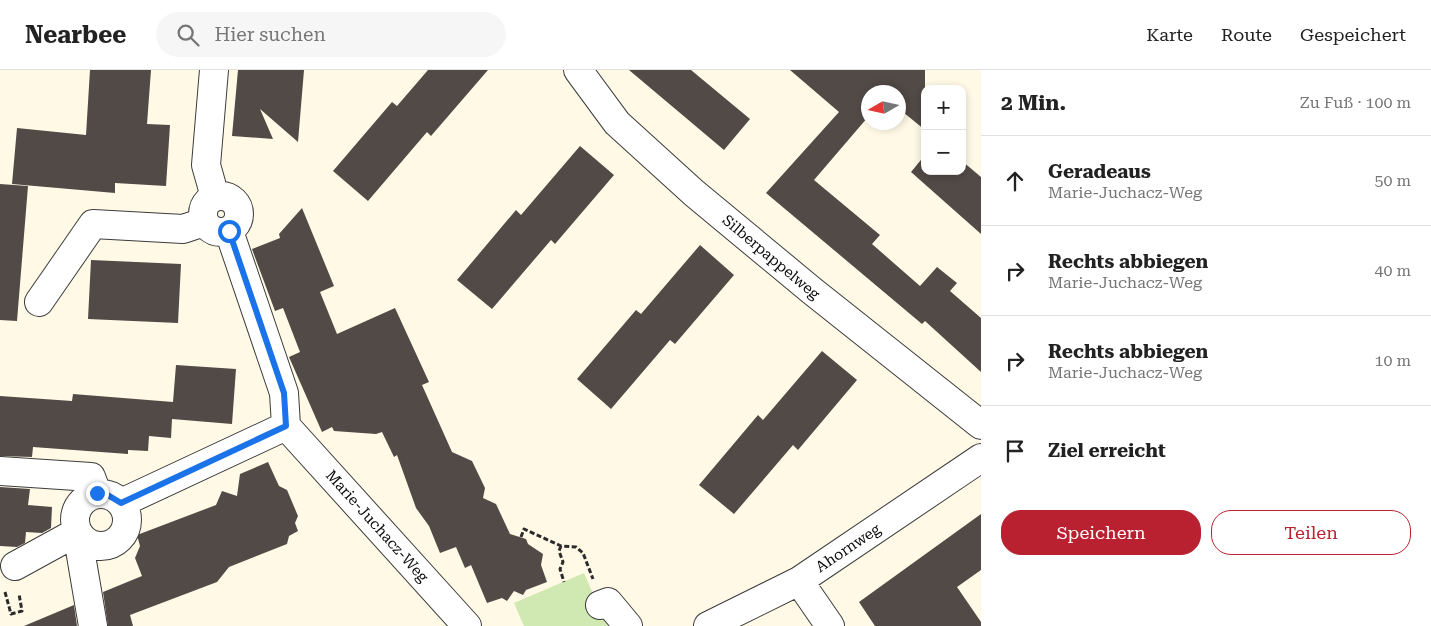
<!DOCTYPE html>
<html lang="de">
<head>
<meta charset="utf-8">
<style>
  :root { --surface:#fff; --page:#f6f6f6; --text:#222; --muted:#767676; --line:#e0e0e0; --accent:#ba2130 }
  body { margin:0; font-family:"Roboto Serif",serif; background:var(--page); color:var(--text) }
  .controls { position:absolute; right:15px; top:15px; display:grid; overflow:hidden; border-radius:10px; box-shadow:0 2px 8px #0003 }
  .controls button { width:45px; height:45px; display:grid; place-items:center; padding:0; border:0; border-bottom:1px solid var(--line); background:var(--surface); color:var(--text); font:25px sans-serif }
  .compass { position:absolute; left:861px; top:15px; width:45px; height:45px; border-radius:50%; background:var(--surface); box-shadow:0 2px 8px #0003; rotate:261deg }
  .stop { position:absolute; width:15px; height:15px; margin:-11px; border:4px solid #1a73e8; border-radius:50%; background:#fff }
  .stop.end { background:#1a73e8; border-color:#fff; box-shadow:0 1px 5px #0008 }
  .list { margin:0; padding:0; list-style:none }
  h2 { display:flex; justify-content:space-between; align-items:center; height:65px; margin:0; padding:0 20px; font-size:21px }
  h2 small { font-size:16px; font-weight:400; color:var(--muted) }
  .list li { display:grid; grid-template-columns:32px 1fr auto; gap:15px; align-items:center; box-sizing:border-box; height:90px; padding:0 20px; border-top:1px solid var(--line) }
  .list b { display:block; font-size:19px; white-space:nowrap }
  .list p { margin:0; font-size:16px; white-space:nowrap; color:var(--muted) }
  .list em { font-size:16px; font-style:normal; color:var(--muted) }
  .actions { display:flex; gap:10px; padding:15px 20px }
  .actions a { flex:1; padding:11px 0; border:1px solid var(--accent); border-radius:20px; text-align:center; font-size:18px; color:var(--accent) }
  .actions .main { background:var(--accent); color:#fff }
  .icon { flex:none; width:28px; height:28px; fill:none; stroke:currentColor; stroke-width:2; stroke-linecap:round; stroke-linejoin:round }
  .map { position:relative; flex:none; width:981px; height:556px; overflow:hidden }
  header { display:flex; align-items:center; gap:30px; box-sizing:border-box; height:70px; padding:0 25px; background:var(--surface); border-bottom:1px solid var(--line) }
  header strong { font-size:24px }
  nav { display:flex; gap:28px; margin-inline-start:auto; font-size:18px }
  .search { width:350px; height:45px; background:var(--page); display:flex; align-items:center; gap:12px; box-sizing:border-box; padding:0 18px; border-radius:28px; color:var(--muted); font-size:19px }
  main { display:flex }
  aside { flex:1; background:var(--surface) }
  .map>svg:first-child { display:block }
  .green { fill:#d0e8b1 }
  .building { fill:#524a46 }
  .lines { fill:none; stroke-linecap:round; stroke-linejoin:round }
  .minor-casing { stroke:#3c3c3c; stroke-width:30 }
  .path { stroke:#2b2b2b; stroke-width:3; stroke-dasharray:5 2.5; stroke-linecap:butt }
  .minor { stroke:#fff; stroke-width:28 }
  .route { stroke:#1a73e8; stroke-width:6 }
  .labels { text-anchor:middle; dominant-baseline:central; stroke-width:5; stroke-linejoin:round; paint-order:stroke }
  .street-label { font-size:15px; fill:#090909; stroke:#fff }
</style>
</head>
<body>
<header>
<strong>Nearbee</strong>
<div class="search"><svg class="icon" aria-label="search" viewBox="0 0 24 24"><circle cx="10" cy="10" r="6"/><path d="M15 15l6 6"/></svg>Hier suchen</div>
<nav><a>Karte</a><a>Route</a><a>Gespeichert</a></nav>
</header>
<main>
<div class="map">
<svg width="981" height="556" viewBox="0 0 981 556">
  <rect width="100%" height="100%" fill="#fff9e6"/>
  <!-- green -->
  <path class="green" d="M584,503l23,53h-83l-10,-23z"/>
  <!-- building -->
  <path class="building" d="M90,0h61l-4,54 23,1 -4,61 -51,-3v10l-103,-9 5,-56 69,7z
    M238,0h66l-6,72 -38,-33 13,30 -41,-3z
    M428,0h60l-57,66 -4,-4 -59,69 -35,-30 59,-69 5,4z
    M629,0h62l59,49 -26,31z
    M790,0h135v60l-27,-22v-16h-30v25l-54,63 66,55 -8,9 48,42 17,-19 20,16 -7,8 31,27v54l-56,-51 -3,3 -156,-131 73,-81z
    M580,76l34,29 -59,69 -4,-4 -59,69 -35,-29 59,-70 5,5z
    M925,85v16h37v-10l19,16v57l-70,-62z
    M0,114l28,2 -11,135 -17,-1z
    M302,138l32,78 -14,6 17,42 58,-26 34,74 -7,3 30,67 20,9 13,27 -2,10 13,6 14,30 16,5 2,5 15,10 -2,11 6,17 -21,8 -3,5 -9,-4 -7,10 -5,-3 -15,5 -16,-38 -6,3 -9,-21 -16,6 -11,-27 -13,-18 -19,-53 -3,2 -12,-25 -6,2 -42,-3 -2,-4 -10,5 -33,-75 11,-5 -17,-44 -8,3 -23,-62 28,-11 -1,-4z
    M700,175l34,30 -59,69 -5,-4 -59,69 -34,-30 59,-69 5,4z
    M91,190l90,4 -3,59 -90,-4z
    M822,281l35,29 -59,70 -5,-5 -59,69 -35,-29 59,-70 5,5z
    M176,295l60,4 -4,55 -60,-5 -1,19 -22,-2 -1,15 -20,-1v4l-95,-7 -1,10 -32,-1v-60l72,5 1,-7 100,8z
    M268,392l11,24 8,4 11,26 -3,7 3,8 -9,5 -2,8 -58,23 -12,15 -87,33 3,11h-25l-5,-34 39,-16 -7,-18 5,-12 -3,-11 79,-30 6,-14 15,5 3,-22z
    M0,417l30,2 -2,16 24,2 -1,21 -9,5 -16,-1 -1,11 -8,4 -17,-1z
    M981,444v56l-24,17 24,35v4h-106l-16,-24z
    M74,535l3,21h-53z"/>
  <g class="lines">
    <!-- minor casing -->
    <g class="minor-casing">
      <path id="minor" d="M214,0l-8,95 9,32
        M578,0l39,53 77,70 117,97 170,135
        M203 144a18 18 0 1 1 36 0a18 18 0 1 1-36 0Z
        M229,161l55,162 2,33 181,200
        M39,232l54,-78 90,5 21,-7
        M0,401l91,6 6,16
        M75 450a26 26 0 1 1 52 0a26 26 0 1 1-52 0Z
        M121,433l165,-77
        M15,496l62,-34 16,94
        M799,511l31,45
        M600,535l8,-3 20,24
        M708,556l91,-45 182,-123"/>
    </g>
    <!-- path -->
    <path class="path" d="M521,467l3,-8 37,17 15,1 7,6 10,26
      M561,476l-2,5 4,11 -3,7 4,13
      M5,522l6,22 11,-3 -3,-17"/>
    <!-- minor -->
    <use href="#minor" class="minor"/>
  </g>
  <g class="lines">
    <!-- route -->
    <path class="route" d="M97,423l9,1 15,9 165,-77 -2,-33 -55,-162"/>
  </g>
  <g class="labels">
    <!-- street labels -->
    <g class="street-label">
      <text transform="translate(771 187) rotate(40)">Silberpappelweg</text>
      <text transform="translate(377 456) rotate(48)">Marie-Juchacz-Weg</text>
      <text transform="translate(848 478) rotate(-34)">Ahornweg</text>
    </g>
  </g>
</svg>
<div class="controls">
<button>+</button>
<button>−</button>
</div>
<svg class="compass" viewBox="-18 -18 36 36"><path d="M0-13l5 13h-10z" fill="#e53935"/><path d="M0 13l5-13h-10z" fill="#767676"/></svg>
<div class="stop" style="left:229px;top:161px"></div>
<div class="stop end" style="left:97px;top:423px"></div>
</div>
<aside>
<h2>2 Min.<small>Zu Fuß · 100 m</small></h2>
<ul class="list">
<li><svg class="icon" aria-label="ahead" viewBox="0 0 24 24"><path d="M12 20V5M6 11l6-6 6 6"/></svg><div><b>Geradeaus</b><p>Marie-Juchacz-Weg</p></div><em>50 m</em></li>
<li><svg class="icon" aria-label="right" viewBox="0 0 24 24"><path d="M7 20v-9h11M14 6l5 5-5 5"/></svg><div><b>Rechts abbiegen</b><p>Marie-Juchacz-Weg</p></div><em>40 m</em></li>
<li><svg class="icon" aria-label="right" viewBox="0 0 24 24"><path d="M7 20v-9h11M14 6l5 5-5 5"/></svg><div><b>Rechts abbiegen</b><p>Marie-Juchacz-Weg</p></div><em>10 m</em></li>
<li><svg class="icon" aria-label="arrive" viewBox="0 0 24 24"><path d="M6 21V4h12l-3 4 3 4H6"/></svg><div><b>Ziel erreicht</b></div></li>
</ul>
<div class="actions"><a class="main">Speichern</a><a>Teilen</a></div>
</aside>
</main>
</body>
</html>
